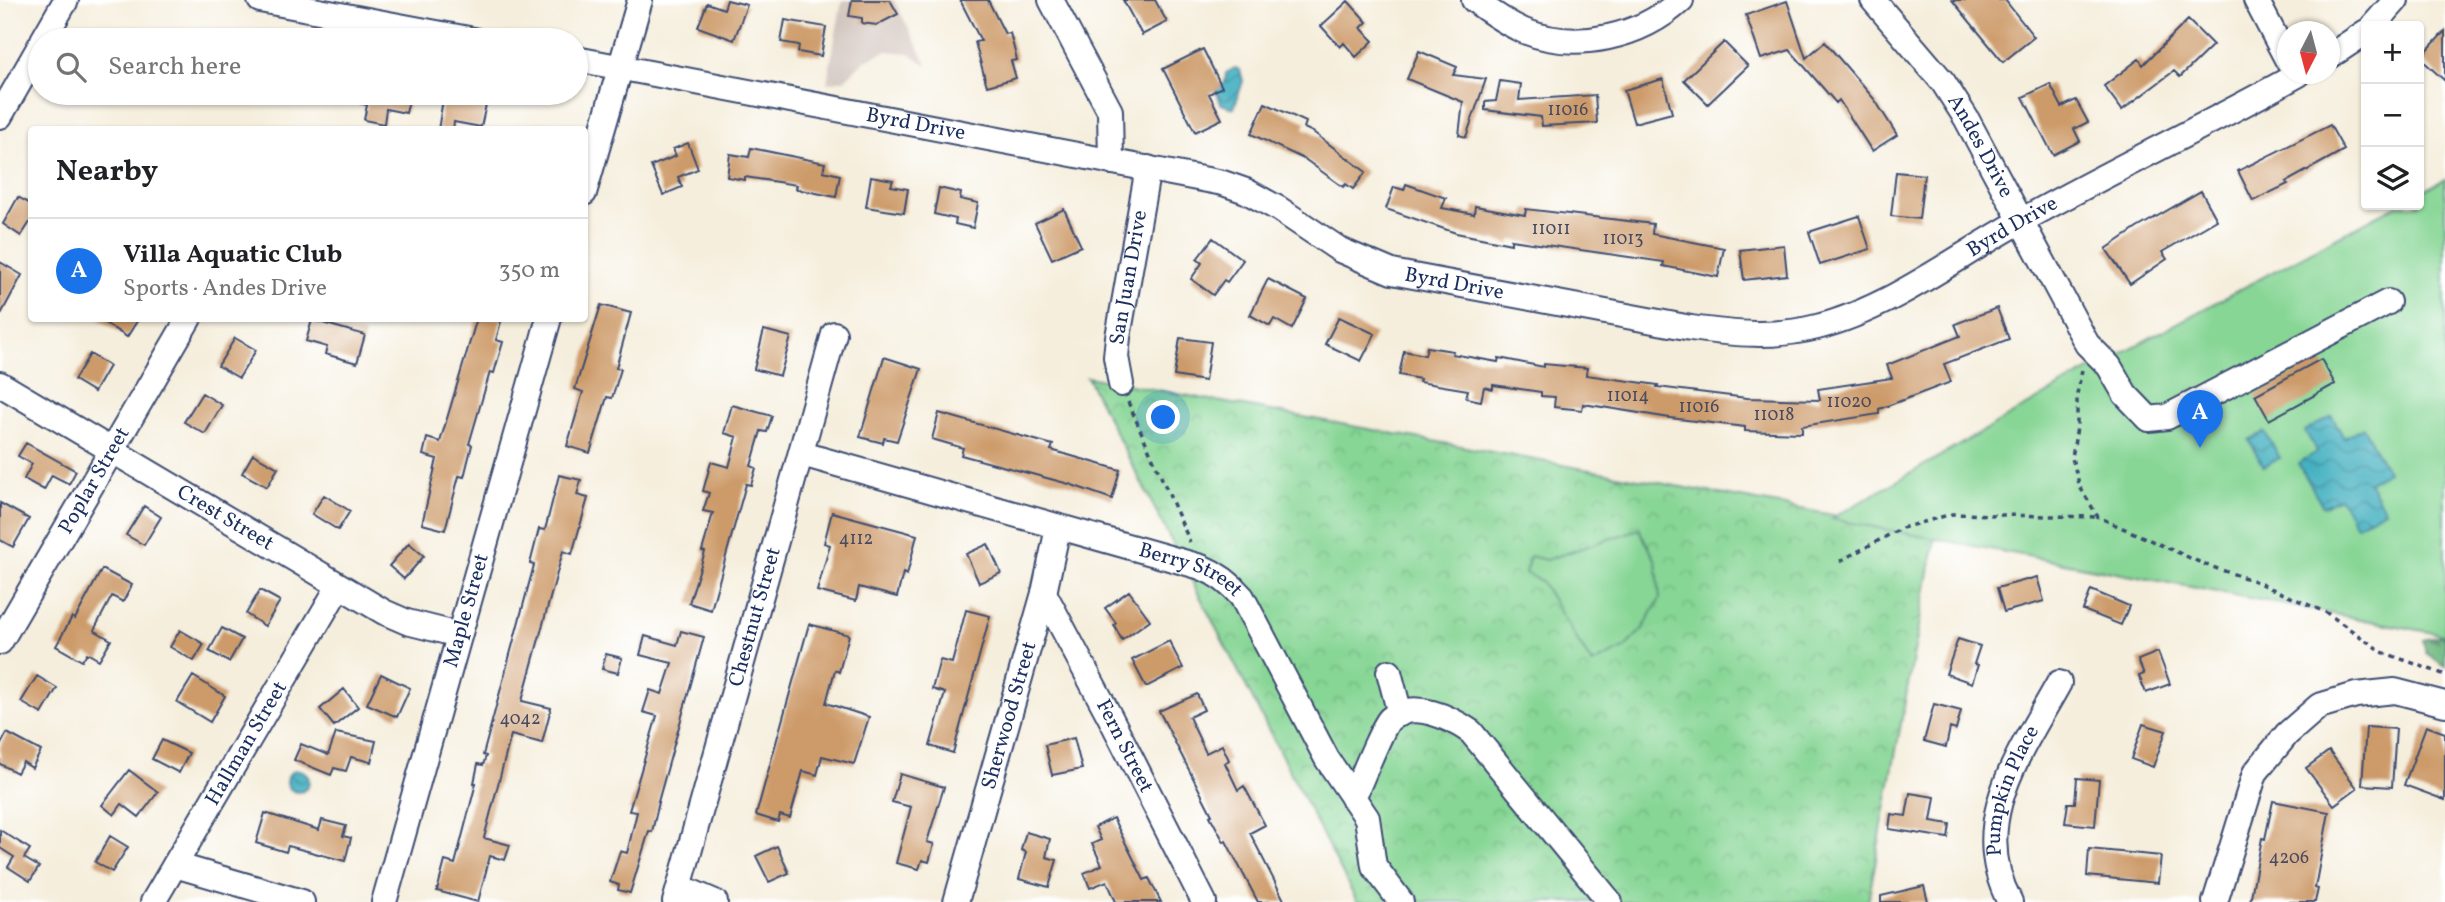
<!DOCTYPE html>
<html lang="en">
<head>
<meta charset="utf-8">
<style>
  :root { --surface:#fff; --page:#f2f2f2; --text:#202124; --muted:#757577; --line:#e0e0e0; --accent:#1a73e8 }
  body { margin:0; font-family:Vollkorn,serif; background:var(--page); color:var(--text) }
  .controls { position:absolute; right:21px; top:21px; display:grid; overflow:hidden; border-radius:7px; box-shadow:0 2px 5px #0004 }
  .controls button { width:63px; height:63px; display:grid; place-items:center; padding:0; border:0; border-bottom:2px solid var(--line); background:var(--surface); color:var(--text); font:35px sans-serif }
  .compass { position:absolute; left:2277px; top:21px; width:63px; height:63px; border-radius:50%; background:var(--surface); box-shadow:0 2px 5px #0004; rotate:186deg }
  .you { position:absolute; left:1164px; top:418px; width:24px; height:24px; margin:-18px; border:5px solid #fff; border-radius:50%; background:#1a73e8; box-shadow:0 0 0 10px #1a73e833 }
  .badge { display:grid; place-items:center; width:46px; height:46px; border-radius:50%; background:var(--accent); color:#fff; font-size:23px; font-weight:700 }
  .pin { position:absolute; translate:-50% -58px; filter:drop-shadow(0 2px 4px #0008) }
  .pin::after { content:''; position:absolute; top:37px; width:24px; height:21px; background:inherit; clip-path:polygon(0 0,100% 0,50% 100%) }
  .list { margin:0; padding:0; list-style:none }
  h2 { display:flex; justify-content:space-between; align-items:center; height:91px; margin:0; padding:0 28px; font-size:30px }
  h2 small { font-size:23px; font-weight:400; color:var(--muted) }
  .list li { display:grid; grid-template-columns:46px 1fr auto; gap:21px; align-items:center; box-sizing:border-box; height:105px; padding:0 28px; border-top:2px solid var(--line) }
  .list b { display:block; font-size:26px; white-space:nowrap }
  .list p { margin:0; font-size:23px; white-space:nowrap; color:var(--muted) }
  .list em { font-size:23px; font-style:normal; color:var(--muted) }
  .icon { flex:none; width:38px; height:38px; fill:none; stroke:currentColor; stroke-width:2; stroke-linecap:round; stroke-linejoin:round }
  .map { position:relative; flex:none; width:2445px; height:902px; overflow:hidden }
  .search { position:absolute; background:var(--surface); box-shadow:0 2px 5px #0004; left:28px; top:28px; width:560px; height:77px; display:flex; align-items:center; gap:18px; box-sizing:border-box; padding:0 24px; border-radius:38px; color:var(--muted); font-size:26px }
  .panel { position:absolute; background:var(--surface); box-shadow:0 2px 5px #0004; left:28px; top:126px; width:560px; height:196px; border-radius:7px }
  .map>svg:first-child { display:block }
  .industrial { fill:#cfc1ba }
  .forest { fill:url(#forest-firs); stroke:#44736e; stroke-width:2 }
  .park { fill:url(#park-crowns); stroke:#51827a; stroke-width:2 }
  .garden { fill:#87d695; stroke:#51827a; stroke-width:2 }
  .water { fill:url(#water-waves); stroke:#2e708f; stroke-width:2 }
  .building { fill:#cd9b6b }
  .lines { fill:none; stroke-linecap:round; stroke-linejoin:round }
  .minor-casing { stroke:#3c4c71; stroke-width:28 }
  .path { stroke:#3c4c71; stroke-width:3.5; stroke-dasharray:5 5; stroke-linecap:butt }
  .minor { stroke:#fff; stroke-width:24 }
  .labels { text-anchor:middle; dominant-baseline:central; stroke-width:5; stroke-linejoin:round; paint-order:stroke }
  .number-label { font-size:18px; fill:#484a61 }
  .street-label { font-size:21px; fill:#1b2f5e; stroke:#fff }
</style>
</head>
<body>
<div class="map">
<svg width="2445" height="902" viewBox="0 0 2445 902">
  <defs>
    <pattern id="forest-firs" width="22" height="20" patternUnits="userSpaceOnUse" patternTransform="scale(1.75)"><rect width="22" height="20" fill="#6db77e"/><path d="M5 1l3.5 6h-7zM16 11l3.5 6h-7z" fill="#59956a"/></pattern>
    <pattern id="park-crowns" width="20" height="18" patternUnits="userSpaceOnUse" patternTransform="scale(1.75)"><rect width="20" height="18" fill="#87d695"/><path d="M2 6a3 3 0 1 1 6 0M12 15a3 3 0 1 1 6 0" fill="none" stroke="#74b883"/></pattern>
    <pattern id="water-waves" width="16" height="10" patternUnits="userSpaceOnUse" patternTransform="scale(1.75)"><rect width="16" height="10" fill="#42b0c0"/><path d="M0 5q4-4 8 0t8 0" fill="none" stroke="#36909f"/></pattern>
  </defs>
  <rect width="100%" height="100%" fill="#fff"/>
  <filter id="ink" filterUnits="userSpaceOnUse"><feTurbulence type="fractalNoise" baseFrequency=".0143" numOctaves="2"/><feDisplacementMap in="SourceGraphic" scale="14" xChannelSelector="R" yChannelSelector="G"/><feConvolveMatrix kernelMatrix="1 2 1 2 8 2 1 2 1" color-interpolation-filters="sRGB"/></filter>
  <filter id="wash" filterUnits="userSpaceOnUse"><feTurbulence type="fractalNoise" baseFrequency=".00686" numOctaves="4" result="noise"/><feDisplacementMap in="SourceGraphic" scale="28" xChannelSelector="R" yChannelSelector="G"/><feGaussianBlur stdDeviation="1.57" result="paint"/><feColorMatrix in="noise" values="0 0 0 0 0 0 0 0 0 0 0 0 0 0 0 0 0 1.4 0 .05"/><feComposite in="paint" operator="in"/></filter>
  <g filter="url(#wash)">
    <rect width="100%" height="100%" fill="#f5eedc"/>
    <!-- industrial -->
    <path class="industrial" d="M842,0h52l34,66 -19,-13 -23,-2 -21,9 -21,20 -17,3z"/>
    <!-- forest -->
    <path class="forest" d="M2445,635v31l-19,-13 -3,-13z"/>
    <!-- park -->
    <path class="park" d="M1087,377l849,157 -68,368h-511z"/>
    <!-- garden -->
    <path class="garden" d="M2445,179v456l-614,-116 246,-142 320,-172h22v-12z
      M1639,529l17,32 4,38 -18,31 -18,18 -32,16 -51,-83 -16,-8 5,-17 16,4z"/>
    <!-- water -->
    <path class="water" d="M1235,68l5,2 3,11 -9,27 -13,-4 -5,-14 9,-7 1,-10z
      M2332,416l12,22 19,-11 25,45 -19,10 16,28 -29,16 -16,-28 -17,9 -25,-44 19,-11 -12,-21z
      M2265,432l15,26 -16,9 -15,-27z
      M287 781a11 11 0 1 1 22 0a11 11 0 1 1-22 0Z"/>
    <g id="blocks">
      <!-- building -->
      <path class="building" d="M727,0l20,5 -13,35 -36,-13 9,-24 17,6z
        M852,0h38l8,14 -21,11 -15,-2v-5l-13,-2z
        M960,0h28l17,34 5,-1 7,27 -6,1 5,17 -29,8 -12,-44 6,-1z
        M1123,0h32l12,22 -25,13z
        M1952,0h53l29,37 -31,25z
        M1348,1l19,21 -6,6 12,13 -17,16 -12,-14 -4,4 -19,-21z
        M1787,1l19,57 19,-16 50,58 22,35 -25,16 -33,-51 -3,3 -46,-53 -29,9 -15,-44z
        M785,20l41,7 -5,29 -23,-4 1,-7 -18,-3z
        M2188,20l25,25 -33,32 -6,-6 -52,39 -18,-24 35,-27 4,6z
        M2445,31v50l-25,-23z
        M1724,42l24,24 -40,38 -24,-24z
        M1203,49l19,38 -13,7 13,25 -27,13 -32,-63z
        M1419,51l38,16 -4,8 33,4 -20,58 -7,-2 4,-33 -56,-23z
        M1663,79l9,34 -38,10 -10,-33z
        M1500,81l21,3 -2,16 76,-5 2,28 -55,3 -1,-9 -56,-7v-8l11,-1z
        M2050,84l12,23 14,-7 12,22 -14,7 6,12 -27,14 -30,-58z
        M344,93h67l-5,20 -20,-4 -2,15 -20,-4 3,-15 -23,-5z
        M444,93l43,7 -6,27 -27,-5 -1,8h-15z
        M1265,103l41,19 -2,6 9,4 53,40 -13,17 -7,-5 -3,3 -37,-27 -55,-26z
        M2330,125l14,25 -58,32 2,2 -35,17 -15,-30z
        M688,143l10,26 -20,8 4,10 -19,8 -12,-29 25,-10 -3,-7z
        M751,148l74,15 -2,8 17,4 -4,22 -40,-8 1,-4 -52,-8v3l-18,-3 3,-23 19,3z
        M1896,172l28,3 -5,44 -28,-3z
        M871,176l22,4 -2,6 17,3 -4,24 -38,-6z
        M1406,184l40,14 -4,10 32,6 1,-8 50,9 1,-6 127,15 -1,10 72,14 -6,29 -55,-11 1,-4 -153,-22v4l-55,-11 -70,-24 8,-22 10,3z
        M939,188l22,5 -1,6 18,4 -5,25 -18,-4 1,-5 -22,-5z
        M2201,191l16,29 -55,32 5,7 -37,25 -24,-35 31,-21z
        M18,197l14,8v14l-11,17 -18,-12z
        M1064,209l17,37 -29,13 -17,-36z
        M1859,216l11,33 -50,16 -11,-33z
        M1213,238l30,22 -16,22 -3,-2 -11,15 -22,-16 11,-16 -5,-4z
        M1784,245l3,30 -43,5 -4,-30z
        M0,262l22,13 -22,41z
        M1268,279l39,20 -15,30 -18,-10 -4,7 -20,-11z
        M601,305l30,8 -15,55 5,1 -9,29 -5,-1 -17,56 -23,-7 16,-54 -8,-3z
        M1997,308l12,31 -65,25 7,18 -72,27v5l-77,12v7l-57,-2v-4l-75,-9 -87,-14 -1,6 -28,-3 1,-10 -14,-1v-4l-48,-7v4l-9,-2 -3,14 -15,-3 2,-8 -49,-8 1,-3 -21,-4 5,-24 21,4 2,-8 26,4 -1,3 46,8 1,-4 45,9v-3l43,4 -1,7 72,10 -1,2 90,11 73,2 -2,-11 74,-11 -5,-13 73,-29 -5,-12z
        M1339,317l36,17 -14,27 -36,-17z
        M97,318h42l-12,19z
        M477,318h25l-6,22 7,2 -9,31 -4,-1 -21,72 3,1 -8,32 -5,-1 -14,54 -23,-6 15,-65 -14,-4 4,-17 13,4z
        M312,320l53,15 -8,28 -32,-9 2,-7 -21,-6z
        M764,330l27,7 -11,39 -26,-7z
        M235,338l21,12 -17,28 -21,-12z
        M1180,338l31,4 -6,39 -31,-5z
        M90,354l19,12 -15,26 -20,-12z
        M884,357l37,12 -24,72 -13,-3 -1,5 -23,-6z
        M2321,359l14,25 -66,36 -14,-25z
        M202,393l20,12 -17,29 -21,-12z
        M732,405l40,11 -5,16 -6,-1 -10,35 5,2 -5,17 -5,-1 -35,126 -22,-7 16,-51 -3,-1 11,-38 -10,-2 6,-18 -6,-2 8,-29 18,5 8,-30 -13,-4z
        M939,413l114,32 -2,5 69,20 -8,29 -43,-15 -108,-29 2,-7 -31,-9z
        M26,443l50,28 -7,13 -17,-9 -8,15 -20,-11 8,-15 -14,-8z
        M253,454l25,14 -11,19 -25,-14z
        M559,475l22,5 -4,15 11,3 -16,56 -9,-3 -41,150 29,7 -9,35 -31,-8 -27,103 26,7 -5,15 -15,-4 -12,46 -41,-11 8,-30 10,3 21,-81h-2l4,-19 5,1 3,-9 -3,-1 51,-190 -4,-1 9,-35 6,1z
        M324,495l26,16 -12,19 -26,-16z
        M0,503l29,16 -16,28 -13,-7z
        M144,506l17,11 -17,28 -18,-10z
        M832,512l85,23 -10,40 -4,-2 -6,24 -38,-10 -3,14 -39,-10 13,-46 -6,-2z
        M409,543l15,13 -20,23 -15,-13z
        M988,544l13,29 -22,10 -13,-29z
        M102,569l30,16 -9,17 -11,-6 -18,34 17,10 -12,20 -12,-7 -5,8 -26,-15 16,-29 3,2z
        M2037,577l7,24 -40,11 -7,-24z
        M260,590l20,11 -15,25 -19,-12z
        M2091,590l38,16 -8,19 -38,-15z
        M1129,591l21,29 -28,20 -8,-15 2,-2 -11,-15z
        M966,610l24,6 -37,137 -23,-7 15,-53 -13,-4 8,-29 12,3z
        M809,624l40,11 -10,37 -4,-2 -9,33 43,14 -15,47 -32,-8 -5,19 -14,-4 -13,47 -10,-3 -2,7 -22,-7z
        M222,628l20,11 -13,23 -20,-11z
        M180,630l24,14 -10,17 -24,-14z
        M681,631l23,6 -46,165h1l-7,30 -3,-1 -19,62 -12,-3 1,-5 -9,-3 10,-31 7,2 10,-41 -8,-1 28,-95 -14,-4 7,-22 12,4 10,-31 -32,-8 5,-19 32,9z
        M1958,639l22,7 -6,18 4,1 -6,18 -26,-9z
        M1169,641l14,27 -37,19 -14,-27z
        M2158,652l12,32 -24,9 -7,-17 5,-2 -6,-14z
        M606,654l16,4 -4,15 -16,-4z
        M381,674l29,14 -13,29 -30,-13z
        M37,676l20,12 -15,26 -21,-12z
        M193,676l32,20 -15,26 -33,-20z
        M344,689l14,18 -24,19 -14,-17z
        M1197,694l7,16 -15,7 17,36 16,-8 7,15 -4,3 13,27 6,-4 21,39 -15,8 35,69h-27l-32,-61 -2,1 -14,-26 2,-1 -53,-104z
        M1934,704l27,7 -5,19 -6,-2 -4,19 -22,-6z
        M2143,724l23,7 -13,36 -22,-8z
        M2426,726l19,7v67l-41,-15z
        M2366,727l30,2 -4,58 -30,-2z
        M7,733l34,18 -9,17 -9,-6 -6,11 -17,-9v-18z
        M336,733l40,8 -5,21 -20,-5 -5,14 -12,-3 -3,7 -37,-15 7,-16 27,11z
        M1074,738l8,31 -30,6 -7,-30z
        M162,740l27,13 -10,20 -27,-14z
        M2329,751l28,37 -23,17 -28,-37z
        M129,770l29,22 -19,25 -17,-13 -8,11 -12,-10z
        M900,774l44,13 -17,55 7,2 -5,18 -7,-2 -3,9 -23,-6 15,-56 -19,-5z
        M2077,778l22,2 -4,46 -30,-3 3,-20h7z
        M1910,793l25,4 -4,24 19,3 -2,14 -59,-9 2,-15 15,2z
        M2273,801l56,11 -14,76 3,1 -3,13h-65l12,-64 3,1z
        M265,813l54,17 3,-10 24,6 -3,10 8,2 -6,23 -57,-15 -2,6 -30,-9z
        M1113,818l31,62 5,-2 12,24h-45l-9,-21 -17,7 -6,-15 18,-8 -10,-21 9,-4 -6,-13z
        M0,830l30,19 -6,9 15,9 -9,14 -22,-14 6,-10 -14,-9z
        M1026,832l24,7 -4,18 11,3 -8,27 -30,-8 7,-27 -5,-2z
        M110,836l18,11 -16,25 -17,-10z
        M777,846l12,27 -20,9 -13,-26z
        M2089,849l72,7 -3,27 -71,-7z
        M1924,886l4,16h-47v-6z"/>
    </g>
  </g>
  <g filter="url(#ink)">
    <use href="#blocks" fill-opacity="0" stroke="#3c4c71" stroke-width="2"/>
    <g class="lines">
      <!-- minor casing -->
      <g class="minor-casing">
        <g id="minor">
          <path d="M260,0l214,40"/>
          <path d="M1051,0l59,111 1,51"/>
          <path d="M1474,0c16,12 32,23 50,31 53,21 117,6 157,-31"/>
          <path id="s1" d="M1873,0l70,82 23,36 121,226 22,22 16,28 24,25 18,-2 221,-115"/>
          <path d="M2256,0l32,61"/>
          <path d="M2373,26l23,-26"/>
          <path d="M43,40l23,-40"/>
          <path d="M2330,56l36,-24"/>
          <path id="s2" d="M576,59l647,124 23,8 33,18 61,41 52,22 299,56c43,6 83,10 126,-1 73,-18 140,-71 206,-107 91,-51 185,-95 276,-146"/>
          <path d="M0,116l40,-70"/>
          <path d="M584,193l56,-193"/>
          <path id="s3" d="M0,384l384,228 23,10 52,13"/>
          <path id="s4" d="M1121,384l-5,-27 2,-20 30,-169"/>
          <path id="s5" d="M802,454l399,113c17,7 29,16 41,30l85,162 40,59 7,48 27,36"/>
          <path id="s6" d="M1044,593l66,124 94,185"/>
          <path id="s7" d="M0,642l189,-324"/>
          <path d="M1389,672l11,42"/>
          <path d="M1353,798c6,-13 30,-73 37,-79 23,-20 61,-1 81,13l139,170"/>
          <path d="M175,865l127,37"/>
          <path d="M680,887l35,15"/>
          <path id="s8" d="M153,902l186,-316"/>
          <path id="s9" d="M384,902l165,-584"/>
          <path id="s10" d="M675,902l159,-568"/>
          <path id="s11" d="M956,902l88,-309 14,-65"/>
          <path id="s12" d="M2010,902c-43,-80 11,-150 49,-219"/>
          <path d="M2215,902l40,-129 32,-39 32,-28 37,-11 39,-4 50,13"/>
        </g>
      </g>
      <!-- path -->
      <path class="path" d="M2082,370l-5,24v33l-5,31 8,29 18,30 108,48 46,15 75,33 55,39 61,22
        M1128,402l62,140
        M1840,561l62,-33 50,-14 146,3"/>
      <!-- minor -->
      <use href="#minor" class="minor"/>
    </g>
  </g>
  <g class="labels">
    <!-- number labels -->
    <g class="number-label">
      <text x="1568" y="110">11016</text>
      <text x="1551" y="229">11011</text>
      <text x="1623" y="239">11013</text>
      <text x="1628" y="396">11014</text>
      <text x="1849" y="402">11020</text>
      <text x="1699" y="407">11016</text>
      <text x="1774" y="415">11018</text>
      <text x="856" y="539">4112</text>
      <text x="520" y="719">4042</text>
      <text x="2289" y="858">4206</text>
    </g>
    <!-- street labels -->
    <g class="street-label">
      <text stroke="none"><textPath href="#s2" startOffset="346">Byrd Drive</textPath></text>
      <text stroke="none"><textPath href="#s1" startOffset="182">Andes Drive</textPath></text>
      <text stroke="none"><textPath href="#s2" startOffset="1502">Byrd Drive</textPath></text>
      <text stroke="none"><textPath href="#s4" startOffset="108">San Juan Drive</textPath></text>
      <text stroke="none"><textPath href="#s2" startOffset="914">Byrd Drive</textPath></text>
      <text stroke="none"><textPath href="#s7" startOffset="187">Poplar Street</textPath></text>
      <text stroke="none"><textPath href="#s3" startOffset="262">Crest Street</textPath></text>
      <text stroke="none"><textPath href="#s5" startOffset="406">Berry Street</textPath></text>
      <text stroke="none"><textPath href="#s9" startOffset="303">Maple Street</textPath></text>
      <text stroke="none"><textPath href="#s10" startOffset="296">Chestnut Street</textPath></text>
      <text stroke="none"><textPath href="#s11" startOffset="194">Sherwood Street</textPath></text>
      <text stroke="none"><textPath href="#s8" startOffset="184">Hallman Street</textPath></text>
      <text stroke="none"><textPath href="#s6" startOffset="173">Fern Street</textPath></text>
      <text stroke="none"><textPath href="#s12" startOffset="117">Pumpkin Place</textPath></text>
    </g>
  </g>
</svg>
<div class="controls">
<button>+</button>
<button>−</button>
<button><svg class="icon" aria-label="layers" viewBox="0 0 24 24"><path d="M12 4l9 5-9 5-9-5zM3 14l9 5 9-5"/></svg></button>
</div>
<svg class="compass" viewBox="-18 -18 36 36"><path d="M0-13l5 13h-10z" fill="#e53935"/><path d="M0 13l5-13h-10z" fill="#757577"/></svg>
<div class="you"></div>
<div class="pin badge" style="left:2200px;top:448px">A</div>
<div class="search"><svg class="icon" aria-label="search" viewBox="0 0 24 24"><circle cx="10" cy="10" r="6"/><path d="M15 15l6 6"/></svg>Search here</div>
<section class="panel">
<h2>Nearby<small></small></h2>
<ul class="list">
<li><span class="badge">A</span><div><b>Villa Aquatic Club</b><p>Sports · Andes Drive</p></div><em>350 m</em></li>
</ul>
</section>
</div>
</body>
</html>
